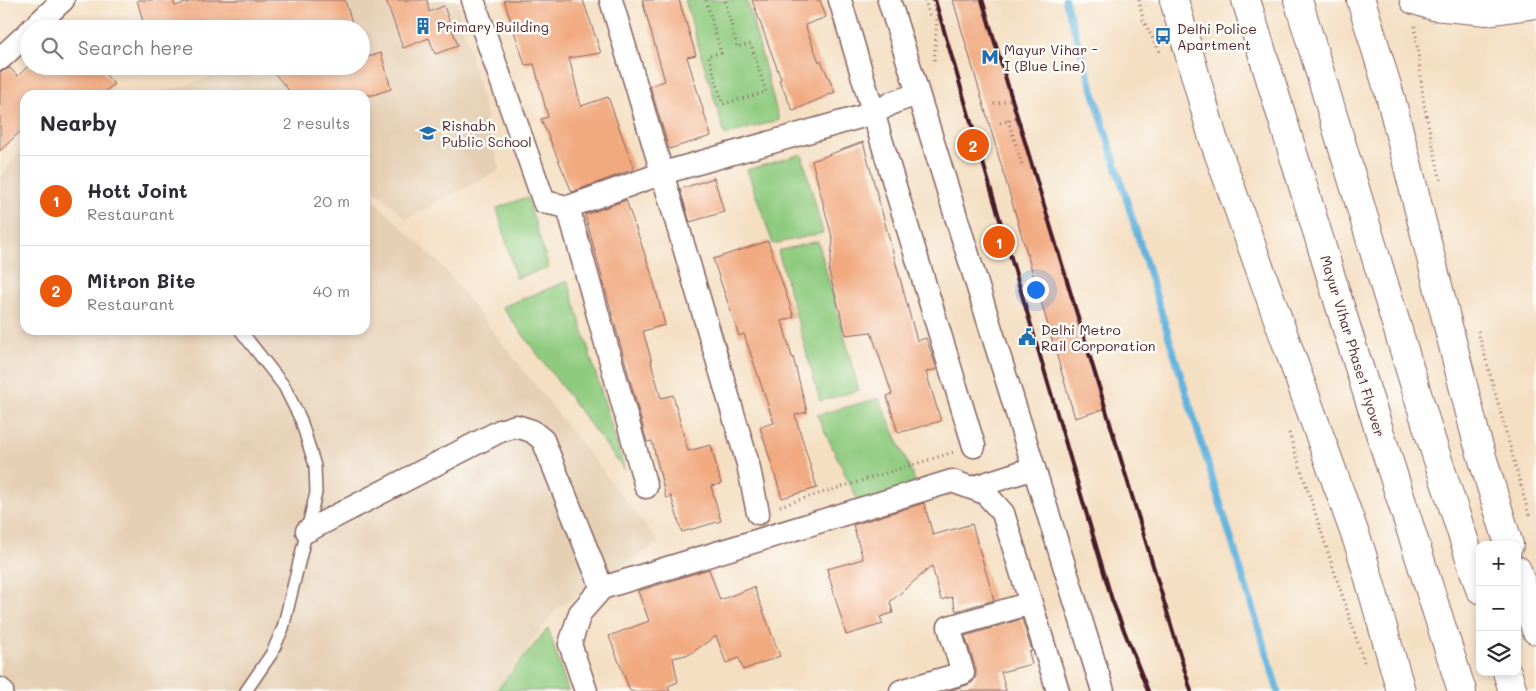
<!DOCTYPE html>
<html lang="en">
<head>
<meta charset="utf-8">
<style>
  :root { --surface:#fff; --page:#f7f7f7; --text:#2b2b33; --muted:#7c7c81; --line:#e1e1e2; --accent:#ea580c }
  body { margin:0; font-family:Mali,sans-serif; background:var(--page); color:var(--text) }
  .controls { position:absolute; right:15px; bottom:15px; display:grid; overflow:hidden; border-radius:10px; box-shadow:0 2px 8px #0003 }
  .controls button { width:45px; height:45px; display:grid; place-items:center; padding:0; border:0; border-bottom:1px solid var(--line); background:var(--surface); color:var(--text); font:25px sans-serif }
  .you { position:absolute; left:1035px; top:289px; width:18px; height:18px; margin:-12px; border:4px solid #fff; border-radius:50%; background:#1a73e8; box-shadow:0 0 0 8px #1a73e833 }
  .badge { display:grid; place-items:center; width:32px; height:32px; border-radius:50%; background:var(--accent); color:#fff; font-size:16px; font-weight:700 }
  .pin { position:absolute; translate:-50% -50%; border:2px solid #fff; box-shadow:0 1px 5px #0006 }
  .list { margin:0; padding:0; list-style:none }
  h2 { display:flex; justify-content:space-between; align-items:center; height:65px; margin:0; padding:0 20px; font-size:21px }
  h2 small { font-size:16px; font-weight:400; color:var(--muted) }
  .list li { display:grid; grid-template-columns:32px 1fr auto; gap:15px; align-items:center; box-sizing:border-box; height:90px; padding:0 20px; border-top:1px solid var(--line) }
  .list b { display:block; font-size:19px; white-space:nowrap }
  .list p { margin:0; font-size:16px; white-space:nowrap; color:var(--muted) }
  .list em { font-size:16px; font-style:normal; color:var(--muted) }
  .icon { flex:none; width:28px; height:28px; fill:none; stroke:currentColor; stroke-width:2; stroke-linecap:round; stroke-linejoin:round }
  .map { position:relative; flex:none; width:1536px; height:691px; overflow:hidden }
  .search { position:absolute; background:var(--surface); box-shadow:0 2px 8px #0003; left:20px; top:20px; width:350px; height:55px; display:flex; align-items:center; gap:12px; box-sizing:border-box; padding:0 18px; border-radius:28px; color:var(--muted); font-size:19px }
  .panel { position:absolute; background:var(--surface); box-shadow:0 2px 8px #0003; left:20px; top:90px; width:350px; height:245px; border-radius:15px }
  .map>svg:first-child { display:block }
  .built { fill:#e6d0b5 }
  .green { fill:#8fcb7f; stroke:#6c7555 }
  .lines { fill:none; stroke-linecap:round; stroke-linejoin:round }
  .stream { stroke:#63b4de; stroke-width:7 }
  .building { fill:#f1a97f }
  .service-casing { stroke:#866260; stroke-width:14 }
  .minor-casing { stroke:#866260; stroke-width:25 }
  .trunk-casing { stroke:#866260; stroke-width:30 }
  .path { stroke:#866260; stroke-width:3; stroke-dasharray:1 4; stroke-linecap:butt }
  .service { stroke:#fff; stroke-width:11 }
  .minor { stroke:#fff; stroke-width:22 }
  .trunk { stroke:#fff; stroke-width:28 }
  .rail { stroke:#4a1f2b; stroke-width:4 }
  .labels { text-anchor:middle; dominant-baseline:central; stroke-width:5; stroke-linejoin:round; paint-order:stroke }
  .poi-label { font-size:14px; fill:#4a1f2b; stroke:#fdfcf7; text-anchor:start }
  .street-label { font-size:14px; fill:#4a1f2b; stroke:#fdfcf7 }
</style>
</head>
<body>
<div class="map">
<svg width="1536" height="691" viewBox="0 0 1536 691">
  <rect width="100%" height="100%" fill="#fdfcf7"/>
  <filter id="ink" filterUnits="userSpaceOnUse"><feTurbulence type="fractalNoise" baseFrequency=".02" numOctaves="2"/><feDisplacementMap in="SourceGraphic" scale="10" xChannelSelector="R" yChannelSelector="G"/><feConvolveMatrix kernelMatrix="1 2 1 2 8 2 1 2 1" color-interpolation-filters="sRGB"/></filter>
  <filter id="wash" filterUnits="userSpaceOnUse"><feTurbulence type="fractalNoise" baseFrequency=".0096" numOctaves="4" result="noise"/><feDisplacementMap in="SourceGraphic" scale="20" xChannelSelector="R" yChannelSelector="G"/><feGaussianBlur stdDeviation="1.12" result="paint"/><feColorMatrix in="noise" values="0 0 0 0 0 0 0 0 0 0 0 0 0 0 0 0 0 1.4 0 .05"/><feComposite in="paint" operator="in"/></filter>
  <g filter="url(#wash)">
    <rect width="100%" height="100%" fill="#f4dfc3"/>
    <!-- built -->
    <path class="built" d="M294,0h162l44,170 -94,49 -41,-38v-86h-93l-10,-9 8,9h-111l81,-29h2l12,12 40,-12h67v-37h-60z
      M25,144v186h340v-138l75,72 219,279 -102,65 -61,83h-482l-14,-13v-500z"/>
    <!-- green -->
    <path class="green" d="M685,0h62l32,120 -54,15z
      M802,154l21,79 -50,11 -26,-74z
      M527,197l22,71 -33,10 -19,-70z
      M818,241l41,149 -39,11 -42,-150z
      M568,281l57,190 -123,-164z
      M879,398l41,94 -58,18 -45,-95z
      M548,628l20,63h-72z"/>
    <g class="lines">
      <!-- stream -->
      <path class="stream" d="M1065,0l213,691"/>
    </g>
    <g id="blocks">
      <!-- building -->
      <path class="building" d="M137,0h36l2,6 21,-6h149l9,29h-209z
        M386,0h41l2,12 15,-6 14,40 -23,8 -6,-16 -26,10z
        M504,0h79l18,53 -32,5 12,48 27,-9 26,72 -62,23 -31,-73 7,-2 -14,-53 -9,1z
        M642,0h37l17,55 -9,2 24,79 -42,13 -19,-63 15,-5z
        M752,0h68l6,17 -21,8 14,37 2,-1 14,31 -42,19 -14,-31 2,-1z
        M953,0h31l120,409 -29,9z
        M381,53l10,36 -18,6h-80l-25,-29h93v-7z
        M28,66h70l16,18 -12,11h-77v32l-25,24v-79l10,-4 8,8z
        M863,142l54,199 9,-3 11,31 -11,3 15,49 -43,12 -11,-37 5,-2 -21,-62 -25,3 -17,-63 4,-31 -21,-80z
        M714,178l10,34 -34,10 -10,-33z
        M626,200l25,72 14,53 -22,6 9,31h-1l10,36 12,-3 15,56 23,-6 10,39 -10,2 10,35 -39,11 -11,-36 -5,2 -14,-57 -5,1 -62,-227z
        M768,241l26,76 -12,4 10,36h1l14,55 -12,3 22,73 -35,10 -22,-71 14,-4 -30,-89 -5,2 -26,-77z
        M924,503l9,32 39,-11 22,76 -38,11 -4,-14 -11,3 -9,-34 -42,36 3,11 -13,4 3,7 -37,11 -19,-66 36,-10 -10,-34z
        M709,569l11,31 34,-13 26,69 -37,14 -4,-12 -13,5 -10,-27 -26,18 -17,4 5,24 -10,4 2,5h-40l-21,-55 40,-15 -11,-30z
        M1022,619l10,32 -3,1 3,12 -31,8 5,19h-58l19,-6 6,-3 3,-6v-7l-11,-33z"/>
    </g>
  </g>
  <g filter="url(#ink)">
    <use href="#blocks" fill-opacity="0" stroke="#866260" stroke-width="1"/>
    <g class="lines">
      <!-- service casing -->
      <g class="service-casing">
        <path id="service" d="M240,330l44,56 17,34 14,46 1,27 -33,135 -11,25 -26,38"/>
      </g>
      <!-- minor casing -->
      <g class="minor-casing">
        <path id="minor" d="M473,0l71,202 24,5 95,-34 211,-60 20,-11 24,-8
          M611,0l137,464 10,49
          M840,0l57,193 77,253
          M889,0l214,691
          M32,29l31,-29
          M0,59l29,-27
          M568,207l78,280
          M972,488l62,-20
          M307,531l193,-100 16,-5 16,5 11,9 59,148
          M0,689l2,2
          M586,691l-16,-47 10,-31 22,-25 350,-107 33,12 18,20 55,178
          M901,691l62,-18 -14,-46 82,-24"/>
      </g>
      <!-- trunk casing -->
      <g class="trunk-casing">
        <path id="trunk" d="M1174,0l39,138 148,413 40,140
          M1246,0l104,339 112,352
          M1298,0l132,436 50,153
          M1361,0l30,99 85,338 33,108
          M1414,0l19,6 54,5 49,-7
          M1517,570l19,60
          M1507,672l6,19"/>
      </g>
      <!-- path -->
      <path class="path" d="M706,0l15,53 -13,2 15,49 43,-12 -15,-48 -14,3 -12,-47
        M925,0l5,17
        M932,0l5,16 -3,48
        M1139,0l4,20 17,32
        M1415,26l9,79 17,77
        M994,104l19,-5
        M1008,120l14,44
        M1000,123l18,-5
        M1478,331l51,184
        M1289,433l75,229
        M780,506l174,-54"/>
      <!-- service -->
      <use href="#service" class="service"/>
      <!-- minor -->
      <use href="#minor" class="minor"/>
      <!-- trunk -->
      <use href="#trunk" class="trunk"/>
      <!-- rail -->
      <path class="rail" d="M935,0l177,600 36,91
        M982,0l209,691"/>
    </g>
  </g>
  <!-- icons -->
  <defs>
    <g id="building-bare" transform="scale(1.35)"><path d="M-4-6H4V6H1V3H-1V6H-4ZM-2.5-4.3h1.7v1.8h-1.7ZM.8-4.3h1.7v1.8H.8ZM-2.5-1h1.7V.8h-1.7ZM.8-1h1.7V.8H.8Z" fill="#1f6fb2" stroke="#fdfcf7" stroke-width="2.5" paint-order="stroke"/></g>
    <g id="bus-bare" transform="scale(1.35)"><path d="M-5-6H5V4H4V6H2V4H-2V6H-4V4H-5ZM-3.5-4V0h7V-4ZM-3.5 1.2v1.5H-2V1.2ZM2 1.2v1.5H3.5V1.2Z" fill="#1f6fb2" stroke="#fdfcf7" stroke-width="2.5" paint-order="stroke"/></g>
    <g id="metro-bare" transform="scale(1.35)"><path d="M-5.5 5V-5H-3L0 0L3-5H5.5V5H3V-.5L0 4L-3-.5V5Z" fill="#1f6fb2" stroke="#fdfcf7" stroke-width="2.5" paint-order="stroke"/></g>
    <g id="school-bare" transform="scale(1.35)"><path d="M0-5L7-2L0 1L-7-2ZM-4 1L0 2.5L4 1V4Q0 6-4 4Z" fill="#1f6fb2" stroke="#fdfcf7" stroke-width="2.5" paint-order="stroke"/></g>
    <g id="civic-bare" transform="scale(1.35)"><path d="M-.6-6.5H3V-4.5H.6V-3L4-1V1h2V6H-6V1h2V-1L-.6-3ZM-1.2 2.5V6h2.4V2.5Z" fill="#1f6fb2" stroke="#fdfcf7" stroke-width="2.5" paint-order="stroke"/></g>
  </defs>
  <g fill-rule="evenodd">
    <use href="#building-bare" x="423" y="26"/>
    <use href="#bus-bare" x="1163" y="36"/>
    <use href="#metro-bare" x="990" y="57"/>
    <use href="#school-bare" x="428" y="133"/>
    <use href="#civic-bare" x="1027" y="337"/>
  </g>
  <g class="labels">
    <!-- poi labels -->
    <g class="poi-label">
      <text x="437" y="26">Primary Building</text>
      <text x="1177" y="28">Delhi Police<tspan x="1177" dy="16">Apartment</tspan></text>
      <text x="1004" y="49">Mayur Vihar -<tspan x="1004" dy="16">I (Blue Line)</tspan></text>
      <text x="442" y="125">Rishabh<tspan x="442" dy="16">Public School</tspan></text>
      <text x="1041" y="329">Delhi Metro<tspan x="1041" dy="16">Rail Corporation</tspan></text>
    </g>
    <!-- street labels -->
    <g class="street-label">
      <text transform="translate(1353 346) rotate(73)">Mayur Vihar Phase1 Flyover</text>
    </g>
  </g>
</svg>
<div class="controls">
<button>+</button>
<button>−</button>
<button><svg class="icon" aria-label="layers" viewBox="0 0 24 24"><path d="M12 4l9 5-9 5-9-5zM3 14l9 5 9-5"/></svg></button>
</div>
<div class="you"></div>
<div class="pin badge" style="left:999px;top:242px">1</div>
<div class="pin badge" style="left:973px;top:145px">2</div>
<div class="search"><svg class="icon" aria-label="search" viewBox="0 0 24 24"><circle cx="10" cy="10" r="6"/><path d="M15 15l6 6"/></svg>Search here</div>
<section class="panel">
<h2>Nearby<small>2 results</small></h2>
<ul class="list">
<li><span class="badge">1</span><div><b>Hott Joint</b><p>Restaurant</p></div><em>20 m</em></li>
<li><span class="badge">2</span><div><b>Mitron Bite</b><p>Restaurant</p></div><em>40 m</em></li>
</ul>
</section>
</div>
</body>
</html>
